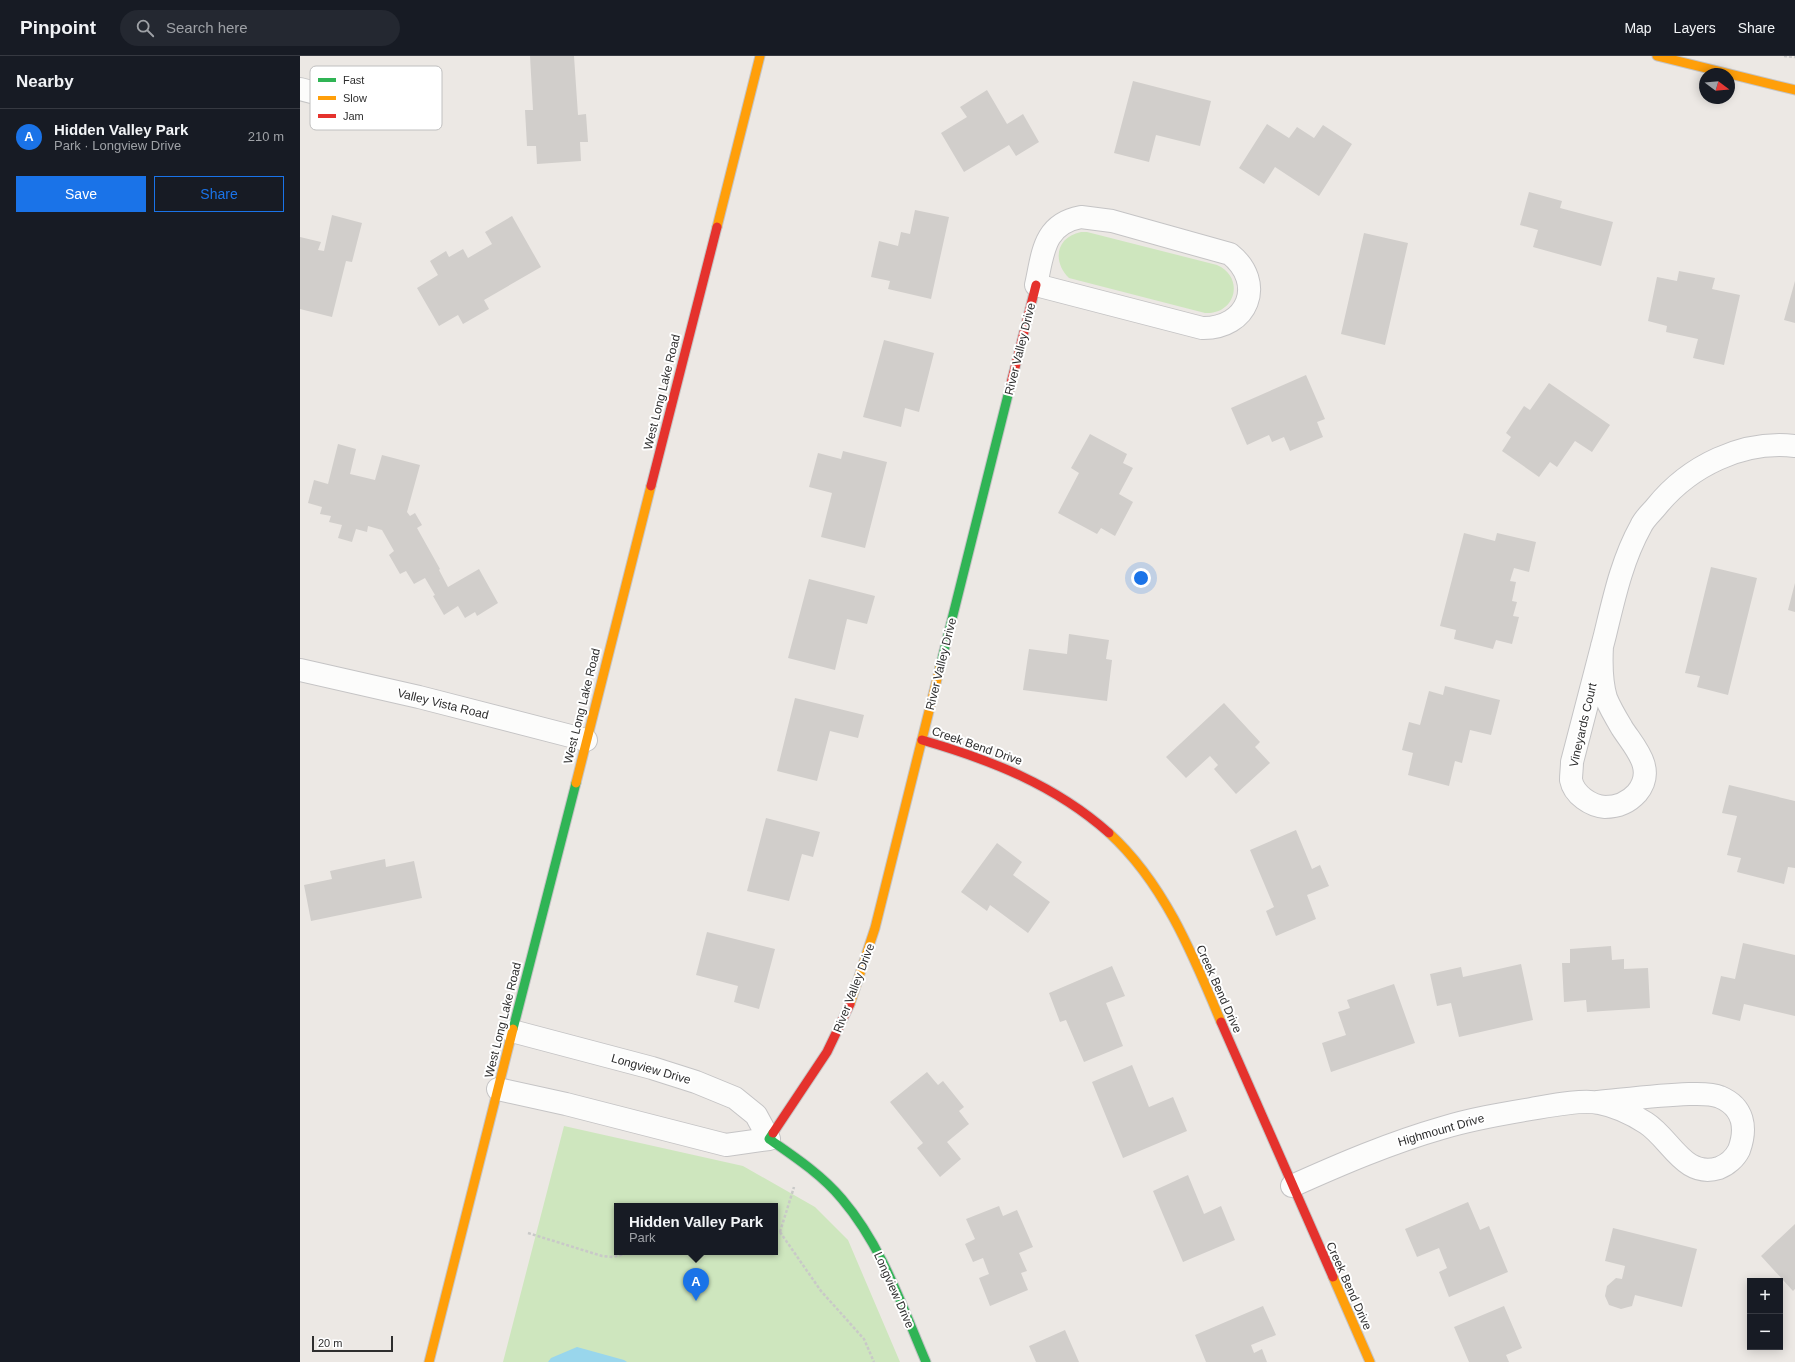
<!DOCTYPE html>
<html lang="en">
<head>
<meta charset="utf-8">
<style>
  :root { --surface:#171b24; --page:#242831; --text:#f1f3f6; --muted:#9ea1a6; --line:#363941; --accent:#1a73e8 }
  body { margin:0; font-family:Arial,sans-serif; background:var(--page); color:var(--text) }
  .controls { position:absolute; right:12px; bottom:12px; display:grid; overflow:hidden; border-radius:0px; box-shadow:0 2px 10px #0003 }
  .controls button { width:36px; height:36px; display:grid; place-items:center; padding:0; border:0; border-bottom:1px solid var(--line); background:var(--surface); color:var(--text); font:20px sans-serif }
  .compass { position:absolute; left:1399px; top:12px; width:36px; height:36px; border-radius:50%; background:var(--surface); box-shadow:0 2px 10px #0003; rotate:106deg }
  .scale { position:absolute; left:12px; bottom:10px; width:81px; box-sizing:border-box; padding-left:4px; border:2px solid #2e2e2e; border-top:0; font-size:11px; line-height:14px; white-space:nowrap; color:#2e2e2e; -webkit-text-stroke:3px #fff; paint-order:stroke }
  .you { position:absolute; left:841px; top:522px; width:14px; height:14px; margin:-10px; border:3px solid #fff; border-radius:50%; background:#1a73e8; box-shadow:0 0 0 6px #1a73e833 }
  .badge { display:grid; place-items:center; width:26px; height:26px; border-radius:50%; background:var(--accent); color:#fff; font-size:13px; font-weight:700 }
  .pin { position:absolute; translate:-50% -33px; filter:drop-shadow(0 1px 2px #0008) }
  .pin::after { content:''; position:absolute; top:21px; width:14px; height:12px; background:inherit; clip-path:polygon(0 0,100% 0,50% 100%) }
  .popup { position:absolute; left:314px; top:1147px; width:164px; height:52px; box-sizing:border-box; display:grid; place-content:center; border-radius:0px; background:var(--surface); filter:drop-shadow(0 1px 3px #0005); font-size:13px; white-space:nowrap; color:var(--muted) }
  .popup b { font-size:15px; color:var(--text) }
  .popup::after { content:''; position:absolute; left:50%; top:100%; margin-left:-8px; border:8px solid transparent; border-top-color:var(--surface) }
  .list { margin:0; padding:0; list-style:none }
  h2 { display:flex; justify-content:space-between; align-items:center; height:52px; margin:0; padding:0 16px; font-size:17px }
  h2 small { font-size:13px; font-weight:400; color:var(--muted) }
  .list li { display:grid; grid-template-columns:26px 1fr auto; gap:12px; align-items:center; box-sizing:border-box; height:56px; padding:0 16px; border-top:1px solid var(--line) }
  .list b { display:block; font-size:15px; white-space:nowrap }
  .list p { margin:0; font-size:13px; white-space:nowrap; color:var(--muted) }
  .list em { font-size:13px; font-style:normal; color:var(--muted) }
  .actions { display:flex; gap:8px; padding:12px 16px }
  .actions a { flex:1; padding:9px 0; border:1px solid var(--accent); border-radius:0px; text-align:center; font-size:14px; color:var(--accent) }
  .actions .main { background:var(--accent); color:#fff }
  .icon { flex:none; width:22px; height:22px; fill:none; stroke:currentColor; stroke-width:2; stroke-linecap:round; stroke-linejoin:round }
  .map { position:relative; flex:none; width:1495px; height:1306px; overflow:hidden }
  header { display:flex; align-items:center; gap:24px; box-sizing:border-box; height:56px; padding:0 20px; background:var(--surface); border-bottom:1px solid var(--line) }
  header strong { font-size:19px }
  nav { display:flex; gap:22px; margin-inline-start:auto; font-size:14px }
  .search { width:280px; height:36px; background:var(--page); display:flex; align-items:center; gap:10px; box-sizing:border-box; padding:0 14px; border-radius:22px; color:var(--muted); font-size:15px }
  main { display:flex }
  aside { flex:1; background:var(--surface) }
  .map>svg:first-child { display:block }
  .green { fill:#cee6be; fill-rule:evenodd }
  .water { fill:#99d6ec }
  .building { fill:#d1cecb }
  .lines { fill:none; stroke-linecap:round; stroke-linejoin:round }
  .street-casing { stroke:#c5c4c5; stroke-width:24 }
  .fast-casing { stroke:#c5c4c5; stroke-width:11 }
  .slow-casing { stroke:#c5c4c5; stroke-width:11 }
  .jam-casing { stroke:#c5c4c5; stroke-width:11 }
  .path { stroke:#c9c9c8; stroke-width:2.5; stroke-dasharray:3 2; stroke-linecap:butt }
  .street { stroke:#fcfcfb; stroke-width:22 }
  .fast { stroke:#30b455; stroke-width:9 }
  .slow { stroke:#ff9f0a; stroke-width:9 }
  .jam { stroke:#e5322d; stroke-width:9 }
  .labels { text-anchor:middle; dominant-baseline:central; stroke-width:4; stroke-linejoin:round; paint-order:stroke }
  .street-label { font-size:12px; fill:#2e2e2e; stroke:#fff }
  .key { fill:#fff; stroke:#c0c0c0; stroke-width:1 }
  .key-label { font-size:11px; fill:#2e2e2e }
</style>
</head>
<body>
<header>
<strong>Pinpoint</strong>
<div class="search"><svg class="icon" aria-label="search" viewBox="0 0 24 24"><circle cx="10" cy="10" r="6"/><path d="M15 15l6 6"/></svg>Search here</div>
<nav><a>Map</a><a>Layers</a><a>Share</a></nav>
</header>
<main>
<aside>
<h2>Nearby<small></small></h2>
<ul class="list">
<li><span class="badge">A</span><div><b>Hidden Valley Park</b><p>Park · Longview Drive</p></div><em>210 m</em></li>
</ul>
<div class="actions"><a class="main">Save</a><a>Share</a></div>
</aside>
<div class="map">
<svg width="1495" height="1306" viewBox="0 0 1495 1306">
  <rect width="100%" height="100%" fill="#ece8e4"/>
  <!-- green -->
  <path class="green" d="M781,176h6l130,33c28,12 19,50 -12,48l-136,-35c-17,-17 -13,-41 12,-46z
    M264,1070l179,40 72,41 33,33 52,122h-397zM317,1150h158v46h-158z"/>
  <!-- water -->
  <path class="water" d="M277,1291l47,13 3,2h-79l3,-4z"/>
  <!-- building -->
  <path class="building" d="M230,0h44l4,59 8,-1 2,28h-8l1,19 -44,3 -1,-18h-9l-2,-36h8z
    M833,25l78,20 -11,45 -44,-11 -7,27 -35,-9z
    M687,34l20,34 16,-10 16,28 -23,14 -7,-11 -45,27 -23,-39 26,-16 -7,-10z
    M967,68l22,14 8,-11 17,11 9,-13 29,19 -33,52 -44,-29 -11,17 -25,-16z
    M1229,136l33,9 -2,7 53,14 -12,44 -68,-19 5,-17 -18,-5z
    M615,154l34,7 -18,82 -43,-10 2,-8 -19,-4 8,-36 19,5 3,-14 9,2z
    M32,159l30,8 -10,39 -6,-1 -14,56 -32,-8v-72l21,5 -3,8 6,1z
    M212,160l29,51 -57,33 5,9 -26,15 -5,-9 -19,11 -22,-38 21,-13 -8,-14 16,-10 3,6 14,-8 5,9 24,-14 -7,-12z
    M1064,177l44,10 -23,102 -44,-11z
    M1379,215l36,7 -3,11 28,6 -16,70 -31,-7 5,-19 -32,-7 1,-6 -19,-5 9,-44 20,4z
    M1495,225v42l-11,-3z
    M584,284l50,13 -15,59 -14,-4 -4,19 -38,-10z
    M1006,319l19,44 -8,3 6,15 -33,14 -6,-14 -12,5 -3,-7 -22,10 -16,-37z
    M1249,327l61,42 -18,27 -17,-11 -18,26 -7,-5 -11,15 -37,-26 9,-14 -5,-4 18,-27 6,4z
    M790,378l37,20 -4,9 10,5 -14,26 14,8 -18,34 -14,-8 -4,6 -39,-21 21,-40 -8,-5z
    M38,388l18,5 -6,25 25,6 7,-25 38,10 -13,47 3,4 5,-3 7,12 -5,3 23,41 -1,1 9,17 31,-18 19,34 -21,13 -2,-4 -10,6 -7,-12 -14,9 -11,-19 2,-1 -10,-17 -11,6 -8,-13 -6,3 -11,-19 5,-4 -12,-21 -14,-4 -1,6 -11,-3 -4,13 -14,-4 4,-13 -13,-3 2,-6 -11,-2 2,-7 -14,-4 6,-23 14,4z
    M543,395l44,11 -22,86 -44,-11 11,-44 -23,-6 9,-34 23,6z
    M1164,477l31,8 2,-8 39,9 -7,30 -15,-4 -4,13 6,1 -4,19 5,1 -4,14 6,1 -7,27 -16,-4 -3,9 -39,-10 2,-9 -16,-4z
    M1411,511l46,11 -29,117 -31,-8 3,-11 -15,-3z
    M509,523l66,17 -8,28 -20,-5 -12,51 -47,-12z
    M1495,527v29l-7,-2z
    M769,578l40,6 -3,19 6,1 -5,41 -84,-11 6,-41 38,5z
    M1145,630l55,14 -9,35 -21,-5 -8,33 -7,-2 -6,25 -41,-11 5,-22 -11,-3 7,-28 11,3 9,-34 14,4z
    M495,642l69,17 -6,23 -28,-7 -13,50 -40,-10z
    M924,647l36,39 -5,5 15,16 -34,31 -22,-25 4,-4 -8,-9 -24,22 -20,-21z
    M1429,729l66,16v67l-7,-1 -4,17 -47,-12 4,-14 -14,-3 10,-39 -15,-3z
    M466,762l54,14 -7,25 -11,-3 -13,47 -42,-10z
    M996,774l16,39 8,-4 9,21 -22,9 9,24 -40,17 -10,-25 8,-4 -24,-57z
    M697,787l25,19 -9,13 37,27 -22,31 -38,-28 -3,6 -26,-19z
    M85,803l1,8 28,-6 8,37 -111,23 -7,-36 28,-6 -2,-8z
    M407,876l68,17 -16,60 -25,-7 4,-16 -42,-11z
    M1443,887l52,12v61l-51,-12 -4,17 -28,-7 9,-38 14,3z
    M1311,890l1,14 12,-1v10l24,-1 2,40 -63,4 -1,-12 -22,2 -2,-39h8v-14z
    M1221,908l12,56 -74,17 -8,-34 -14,3 -7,-32 31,-7 2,10z
    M812,910l13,30 -19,7 17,43 -39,16 -18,-42 -6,2 -11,-29z
    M1094,928l21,59 -84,29 -9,-29 24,-8 -8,-23 12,-4 -3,-8z
    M832,1009l17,42 24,-10 14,34 -64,27 -31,-76z
    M627,1016l11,13 5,-4 21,26 -5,4 10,13 -22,18 14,17 -21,18 -23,-29 6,-5 -33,-41z
    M888,1119l16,39 17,-8 14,34 -52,22 -30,-71z
    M1168,1146l12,28 9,-4 19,46 -59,25 -10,-25 8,-4 -8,-20 -22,9 -12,-28z
    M699,1150l4,10 14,-6 16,37 -14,6 8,18 -6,2 7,17 -38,16 -11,-28 10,-4 -6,-16 -10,4 -8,-18 10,-5 -9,-20z
    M1495,1168v65l-2,2 -32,-35z
    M1313,1172l84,21 -15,58 -47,-12 -3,11 -11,3 -12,-4 -4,-9 2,-10 9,-8 6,1 3,-13 -20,-5z
    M963,1250l13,29 -25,10 3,8 8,-4 5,13h-61l-11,-27z
    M1204,1250l18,42 -16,7 3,7h-40l-15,-35z
    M765,1274l14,32h-43l-7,-16z"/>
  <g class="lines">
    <!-- street casing -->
    <g class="street-casing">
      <path id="street" d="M0,33l27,7 74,9
        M781,161l31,4 118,33c36,29 18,75 -28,74l-166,-43c7,-31 7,-61 45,-68z
        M1302,590c-1,18 -1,35 4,52 4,10 10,20 16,30 12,19 35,41 15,65 -9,10 -19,14 -32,14 -14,-1 -31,-12 -34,-27 0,-6 1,-12 1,-18 11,-42 22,-85 33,-127 9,-37 17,-75 36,-109 3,-7 10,-13 15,-19 33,-41 86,-67 139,-61
        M0,614l119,27 167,43
        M198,1033l68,15 160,41 43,-6 -13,-24 -21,-17 -39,-16 -44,-14 -140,-37
        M992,1130c49,-22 98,-43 150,-58 29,-9 59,-14 89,-19 18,-3 52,-10 68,-6 16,3 33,11 47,20 25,16 38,56 73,45 8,-3 16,-10 20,-18 8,-22 5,-43 -19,-53 -9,-4 -21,-3 -31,-3 -30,1 -61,5 -91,8"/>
    </g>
    <!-- fast casing -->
    <g class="fast-casing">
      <path id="fast" d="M640,611l69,-276
        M213,973l63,-246
        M473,1077l-4,6c26,18 53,36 73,60 40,47 60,107 84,163"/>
    </g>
    <!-- slow casing -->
    <g class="slow-casing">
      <path id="slow" d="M1357,0l138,34
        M417,171l43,-171
        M276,727l75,-297
        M809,777c55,50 84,122 112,189
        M550,948l25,-76 65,-261
        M1033,1221l37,85
        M129,1306l84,-333"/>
    </g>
    <!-- jam casing -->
    <g class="jam-casing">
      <path id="jam" d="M709,335l27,-106
        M351,430l66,-259
        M622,684c69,20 133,45 187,93
        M921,966l112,255
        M473,1077l54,-81 23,-48"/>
    </g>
    <!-- path -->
    <path class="path" d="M1484,0l11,1
      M475,1176h5l41,59 43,48 10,23
      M480,1176l14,-45
      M228,1177l74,23 11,1 18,-5"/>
    <!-- street -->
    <use href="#street" class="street"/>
    <!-- fast -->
    <use href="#fast" class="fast"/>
    <!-- slow -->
    <use href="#slow" class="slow"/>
    <!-- jam -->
    <use href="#jam" class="jam"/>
  </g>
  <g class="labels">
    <!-- street labels -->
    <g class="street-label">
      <text transform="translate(720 293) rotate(-76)">River Valley Drive</text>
      <text transform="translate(362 336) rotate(-76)">West Long Lake Road</text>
      <text transform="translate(641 608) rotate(-76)">River Valley Drive</text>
      <text transform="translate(143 648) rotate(14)">Valley Vista Road</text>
      <text transform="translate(282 650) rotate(-76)">West Long Lake Road</text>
      <text transform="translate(1283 669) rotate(-77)">Vineyards Court</text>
      <text transform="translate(677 690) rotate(19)">Creek Bend Drive</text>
      <text transform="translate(554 932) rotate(-69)">River Valley Drive</text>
      <text transform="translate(919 933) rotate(66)">Creek Bend Drive</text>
      <text transform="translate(203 964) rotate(-76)">West Long Lake Road</text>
      <text transform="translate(351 1013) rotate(16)">Longview Drive</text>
      <text transform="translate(1141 1074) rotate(-16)">Highmount Drive</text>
      <text transform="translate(1049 1230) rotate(66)">Creek Bend Drive</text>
      <text transform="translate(594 1234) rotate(66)">Longview Drive</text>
    </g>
  </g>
  <!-- legend -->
  <rect x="10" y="10" width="132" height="64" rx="6" class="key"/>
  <rect x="18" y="22" width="18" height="4" fill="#30b455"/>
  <rect x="18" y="40" width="18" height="4" fill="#ff9f0a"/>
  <rect x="18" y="58" width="18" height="4" fill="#e5322d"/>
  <g class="key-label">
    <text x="43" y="28">Fast</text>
    <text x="43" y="46">Slow</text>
    <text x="43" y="64">Jam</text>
  </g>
</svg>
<div class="controls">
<button>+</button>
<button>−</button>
</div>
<svg class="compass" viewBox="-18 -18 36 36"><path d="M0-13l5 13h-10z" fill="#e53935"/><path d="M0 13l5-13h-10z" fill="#9ea1a6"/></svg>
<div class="scale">20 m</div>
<div class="you"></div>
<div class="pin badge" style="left:396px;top:1245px">A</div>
<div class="popup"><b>Hidden Valley Park</b>Park</div>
</div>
</main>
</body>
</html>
